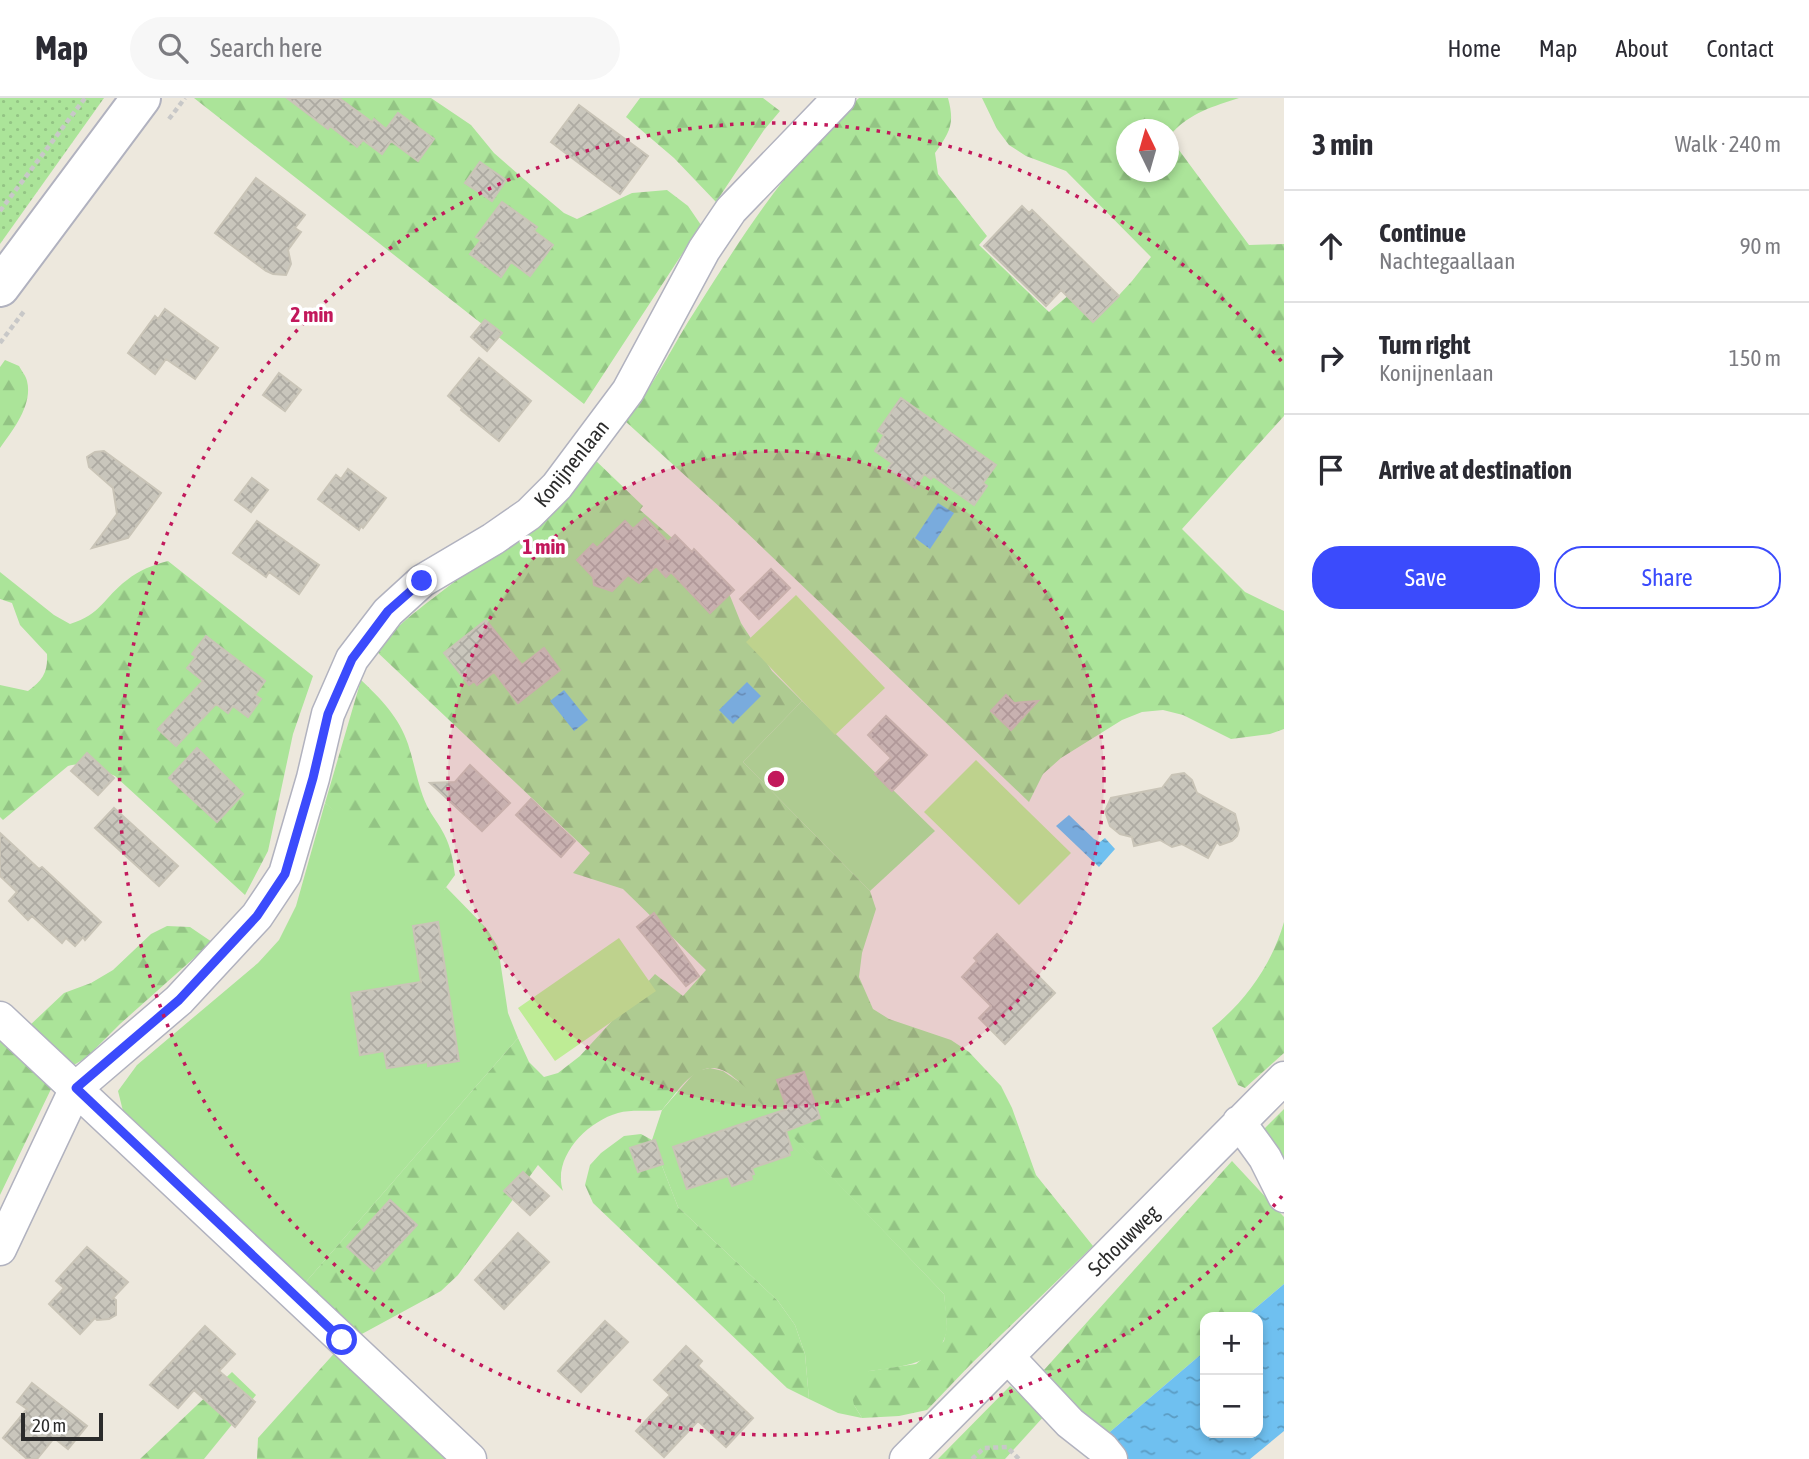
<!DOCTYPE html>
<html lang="en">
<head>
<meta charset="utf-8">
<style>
  :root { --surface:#fff; --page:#f7f7f7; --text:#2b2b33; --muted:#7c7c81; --line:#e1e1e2; --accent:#3b4bfc }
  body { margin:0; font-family:"Asap Condensed",sans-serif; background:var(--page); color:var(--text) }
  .controls { position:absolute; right:21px; bottom:21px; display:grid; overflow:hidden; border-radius:14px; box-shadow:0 4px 10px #0003 }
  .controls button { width:63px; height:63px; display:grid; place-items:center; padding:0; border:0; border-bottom:2px solid var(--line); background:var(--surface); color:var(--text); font:35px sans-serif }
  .compass { position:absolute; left:1116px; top:21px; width:63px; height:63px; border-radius:50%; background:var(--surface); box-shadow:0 4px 10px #0003; rotate:355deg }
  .scale { position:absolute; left:21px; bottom:18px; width:82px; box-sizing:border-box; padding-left:7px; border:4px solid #2b2b2b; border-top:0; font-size:19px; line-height:24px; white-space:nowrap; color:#2b2b2b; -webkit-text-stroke:5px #fff; paint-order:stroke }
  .stop { position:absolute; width:21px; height:21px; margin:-16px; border:5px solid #3b4bfc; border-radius:50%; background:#fff }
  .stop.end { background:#3b4bfc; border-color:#fff; box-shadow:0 2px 7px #0008 }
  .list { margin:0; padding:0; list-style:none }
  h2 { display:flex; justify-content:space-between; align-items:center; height:91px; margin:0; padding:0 28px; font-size:30px }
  h2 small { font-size:23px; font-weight:400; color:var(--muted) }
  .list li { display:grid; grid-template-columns:46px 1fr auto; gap:21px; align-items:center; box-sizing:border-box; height:112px; padding:0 28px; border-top:2px solid var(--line) }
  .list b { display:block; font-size:26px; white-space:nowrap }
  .list p { margin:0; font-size:23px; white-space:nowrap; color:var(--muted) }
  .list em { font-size:23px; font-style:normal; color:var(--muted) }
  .actions { display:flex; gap:14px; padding:21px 28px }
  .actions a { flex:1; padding:16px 0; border:2px solid var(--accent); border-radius:28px; text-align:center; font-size:24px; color:var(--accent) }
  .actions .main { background:var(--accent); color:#fff }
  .icon { flex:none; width:38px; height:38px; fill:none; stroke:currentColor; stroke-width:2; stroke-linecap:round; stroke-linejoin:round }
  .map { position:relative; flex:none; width:1284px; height:1361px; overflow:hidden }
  header { display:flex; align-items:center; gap:42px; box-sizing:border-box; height:98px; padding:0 35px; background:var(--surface); border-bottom:2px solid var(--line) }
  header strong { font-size:33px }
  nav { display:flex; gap:38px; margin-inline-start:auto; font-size:24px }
  .search { width:490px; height:63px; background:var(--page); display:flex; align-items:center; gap:18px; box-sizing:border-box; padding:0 24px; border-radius:38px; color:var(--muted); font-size:26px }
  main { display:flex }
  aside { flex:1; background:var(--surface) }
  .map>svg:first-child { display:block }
  .grass { fill:#abe499 }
  .forest { fill:url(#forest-firs); fill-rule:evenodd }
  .park { fill:url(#park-dots) }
  .pitch { fill:#beec95 }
  .water { fill:url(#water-ripples) }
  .building { fill:url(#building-cross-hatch); stroke:#c9c4b7; stroke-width:2 }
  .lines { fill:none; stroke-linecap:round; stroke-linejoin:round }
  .street-casing { stroke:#b1b2bf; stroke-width:35 }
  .secondary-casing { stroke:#b1b2bf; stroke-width:42 }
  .path { stroke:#c8c8c8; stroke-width:4.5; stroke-dasharray:5 3.5; stroke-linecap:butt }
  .street { stroke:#fff; stroke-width:32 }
  .secondary { stroke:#fff; stroke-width:38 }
  .route { stroke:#3b4bfc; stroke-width:9 }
  .ring { fill:none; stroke:#c2185b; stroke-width:3.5; stroke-dasharray:3.5 7 }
  .labels { text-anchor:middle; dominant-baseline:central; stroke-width:7; stroke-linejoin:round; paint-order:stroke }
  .street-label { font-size:21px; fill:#2b2b2b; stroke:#fff }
  .centre { fill:#c2185b; stroke:#fff; stroke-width:3.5 }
  .ring-label { font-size:21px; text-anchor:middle; font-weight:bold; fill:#c2185b; stroke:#fff; stroke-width:7; stroke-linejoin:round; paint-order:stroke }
</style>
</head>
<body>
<header>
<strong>Map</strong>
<div class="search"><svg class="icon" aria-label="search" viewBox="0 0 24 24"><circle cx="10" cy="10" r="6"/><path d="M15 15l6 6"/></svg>Search here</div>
<nav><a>Home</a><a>Map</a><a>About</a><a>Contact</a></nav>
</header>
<main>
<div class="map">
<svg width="1284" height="1361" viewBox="0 0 1284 1361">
  <defs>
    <pattern id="forest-firs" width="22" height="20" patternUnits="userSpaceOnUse" patternTransform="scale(1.75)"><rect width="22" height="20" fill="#abe499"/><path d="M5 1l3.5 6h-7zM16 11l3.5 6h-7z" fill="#93c484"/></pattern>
    <pattern id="park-dots" width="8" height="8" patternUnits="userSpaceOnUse" patternTransform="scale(1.75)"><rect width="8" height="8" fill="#abe499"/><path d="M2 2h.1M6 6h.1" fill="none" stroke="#93c484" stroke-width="1.8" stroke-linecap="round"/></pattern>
    <pattern id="water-ripples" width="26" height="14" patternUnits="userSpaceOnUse" patternTransform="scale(1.75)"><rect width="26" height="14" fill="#6fc0f0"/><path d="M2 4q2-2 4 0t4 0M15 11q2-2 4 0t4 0" fill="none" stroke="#5b9cc3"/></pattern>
    <pattern id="building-cross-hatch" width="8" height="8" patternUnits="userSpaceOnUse" patternTransform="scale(1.75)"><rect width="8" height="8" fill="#c9c6bc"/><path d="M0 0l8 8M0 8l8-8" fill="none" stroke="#adaaa2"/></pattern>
  </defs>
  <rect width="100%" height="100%" fill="#ede8dd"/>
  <!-- grass -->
  <path class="grass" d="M802,603l133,130 -65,60 -127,-129z
    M325,705l29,23 90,64 2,-3 41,42 11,18 10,66 10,25 -213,245 -181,-168 -6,-24 19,-26 121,-102 21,-23 17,-34z
    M710,970l13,3 22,15 199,208c1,10 3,22 3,33 -3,38 -49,40 -78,44l-15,34 8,13 -24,-5 -29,-14 -4,-45 -10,-29 -17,-24 -100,-94 -26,-67 10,-30 34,-39z"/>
  <!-- forest -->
  <path class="forest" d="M194,0h237l40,27 23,28 39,34 31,26 13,6 55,-26 35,-3 21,16 13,19 -117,179z
    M640,0h123l17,13 -16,19 -48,72 -42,-44 -48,-41z
    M859,0h89c7,26 2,34 -13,55l3,21 49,62 -8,9 70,67 21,-18 27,25 35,-38 19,-24 -85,-86 -40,-15 -17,-11 -12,-16 -15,-31h257c-25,8 -49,15 -67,35l1,9 76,103 35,-1v172l-102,113 63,63 39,19v118l-14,5 -39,5 -48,-24 -20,-5 -21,2 -20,8 -61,38 -18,16 -14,28 -307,-293 -97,-88c25,-30 43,-66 63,-99 52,-82 98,-158 171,-224zM1126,32h42v42h-42z
    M5,262l14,6c2,4 7,10 8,15 6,24 -14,49 -27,67v-81z
    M593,360l50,48 -3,4 70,61 18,20 13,32 31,48 30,30 -59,61 127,129 6,18 -14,44 -3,24 14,32 16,10 62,21 18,12 32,34 11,22 24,67 57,71 -122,118 -44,46 -28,6 -37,2 -8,-13 -4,-19 9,-11 10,-4 47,-7 28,-23 3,-15 -3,-32 -199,-207c-7,-6 -15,-14 -23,-17 -27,-10 -44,22 -60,40 -14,2 -31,-1 -44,3 -32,9 -66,45 -55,78l-25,-26 -80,110 -17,16 -81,44 -55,-52 213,-245 11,24 15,15 14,-4 22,-17 75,-82 28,22 23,-26 -83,-81 -50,-16 17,-20 -214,-202c28,-35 56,-50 89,-78 44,-36 85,-77 128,-115z
    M168,463l145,115 -20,58 -25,117 -23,44 -130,-119c-16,-7 -30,-15 -47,-10l-65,54 -3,-3v-132l28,6c15,-11 20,-19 19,-37l-27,-29 -8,-22 -12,-4v-27l54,43 16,9c32,-10 33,-26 57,-44 12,-10 26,-15 41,-19z
    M361,582c20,19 38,37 47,64 7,21 10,43 19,62 5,10 12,18 17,28 7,13 9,27 11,41l-11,15 -12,4 -8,-4 -99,-87z
    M1284,824v131l-39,35 -7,-3 -26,-57c34,-27 60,-64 72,-106z
    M167,828l23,1 22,15 -92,82 -33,33 -13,8 -10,-3 -36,-35 36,-34 27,-10 22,-13 38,-36z
    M0,935l52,54 -52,108z
    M1284,1011v71l-29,-42z
    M641,1036l11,6 26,67 100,94 17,24 10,29 4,45 -22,-11 -194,-185 -8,-18 5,-20 11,-12 23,-17z
    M1232,1063l52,56v67l-39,33h-40v34l-101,86 -60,-67z
    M339,1250l116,111h-198l1,-21z
    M232,1274l24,23 -52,64h-64z
    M1010,1288l35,29 -40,44h-67z"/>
  <!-- park -->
  <path class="park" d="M0,0h104l-104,146z"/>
  <!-- pitch -->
  <path class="pitch" d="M796,497l89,93 -50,47 -89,-93z
    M976,662l95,93 -52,52 -95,-93z
    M619,840l37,53 -101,70 -37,-53z"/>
  <!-- water -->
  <path class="water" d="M938,405l16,10 -24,36 -15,-11z
    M747,584l14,14 -28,28 -14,-14z
    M564,592l24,30 -14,11 -24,-30z
    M1069,717l25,24 6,3 5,-4 10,11 -16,18 -43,-41z
    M1284,1186v147l-34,28h-126l-20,-22 101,-86v82h53v-116h-13z"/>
  <!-- building -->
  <path class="building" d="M287,0h52l33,24 2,-3 12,10 12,-16 36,26 -16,22 -27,-20 -9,13 -19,-14 -6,7 -27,-21 -2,3z
    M579,7l69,51 -28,38 -69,-52z
    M480,64l26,18 -14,21 -27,-18z
    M256,80l49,37 -10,13 6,4 -13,18 3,14 -5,11 -13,-1 -7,-3 -51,-38z
    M502,104l35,25 -3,4 19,14 -23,31 -19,-14 -10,15 -31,-23 11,-14 -5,-3z
    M1022,108l7,7 3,-3 87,86 -26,26 -32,-32 -15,16 -62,-60z
    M165,211l53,39 -23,31 -29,-20 -11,15 -27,-21 27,-37 3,3z
    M485,222l17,13 -15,18 -16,-14z
    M479,260l52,43 -32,40 -38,-31 1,-2 -14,-12z
    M279,275l22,17 -16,21 -22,-16z
    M901,300l95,67 -13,18 4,3 -13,19 -41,-29 -2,3 -7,-5 -9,14 -27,-20 4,-5 -17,-12 9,-16 -6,-4z
    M104,353l57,42 -33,45 -36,10 25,-34 -4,-26 -24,-21 -2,-10 8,-5z
    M348,371l38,29 -23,30 -2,-2 -2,4 -41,-31 18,-24 5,4z
    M252,380l16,12 -17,22 -16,-12z
    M645,420l23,24 7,-7 17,17 2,-3 40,41 -24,23 -39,-41 -5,5 -10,-11 -17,17 -11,-8 -16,16 -18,-6 -1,-8 -16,-17 16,-16 4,4 28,-27 8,8z
    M257,423l62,44 -20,29 -30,-22 -3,5 -33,-24z
    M771,471l19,19 -31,31 -19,-20z
    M486,522l36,45 22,-17 16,22 -42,33 -24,-31 -17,13 -3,-4 -5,4 -25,-32z
    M206,538l59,45 -10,14 6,4 -13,18 -15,-11 -5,7 -12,-9 -40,42 -18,-17 45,-48 -16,-13 9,-11 -4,-3z
    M1006,597l8,8 24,-2 -27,29 -20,-19z
    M886,618l41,39 -35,36 -17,-17 16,-16 -23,-23z
    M197,650l46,46 -26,28 -48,-44z
    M87,655l27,25 -16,17 -27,-24z
    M470,667l40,38 -28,28 -52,-48 25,-1z
    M1184,675l8,7 5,13 38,21 4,15 -2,7 -5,5 -12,4 -3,-3 -9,16 -26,-14 -10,3 -12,-7 -26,6 -2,-9 -12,-3 -10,-8 -5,-15 6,-13 51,-10 10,-13z
    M531,701l44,42 -14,16 -45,-42z
    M114,710l64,58 -19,20 -64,-58z
    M0,735l39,36 3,-2 59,55 -16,18 -2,-3 -8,9 -9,-8 -4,5 -30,-27 -4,4 -19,-19 8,-9 -17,-16z
    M654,815l45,63 -13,10 -49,-59z
    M438,824l21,139 -31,5v-4l-41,6 -3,-17 -24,4 -9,-62 70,-11 -8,-56z
    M997,836l58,59 -50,51 -26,-26 12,-12 -29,-29 15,-16 -3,-3z
    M804,974l16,46 -34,13 6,19 -3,1 1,4 -38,13 2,6 -3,1 1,4 -20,7 -4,-10 -41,13 -14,-42 114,-38 -10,-29z
    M655,1042l8,24 -25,8 -8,-24z
    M523,1074l26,24 -19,19 -26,-24z
    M390,1102l27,25 -43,46 -27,-24z
    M518,1135l31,29 -45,47 -29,-29z
    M87,1149l41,35 -15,16 3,2v15l-7,4 -12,1 -2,-2 -15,16 -31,-30 15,-16 -8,-7z
    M605,1223l23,21 -47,50 -23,-21z
    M205,1228l30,28 -16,17 36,31 -20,25 -41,-37 -16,18 -28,-23z
    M686,1248l16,15 -4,5 55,52 -27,29 -28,-26 -34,36 -28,-26 34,-36 -16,-15z
    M32,1285l55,43 -19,23 -14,-11 -17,21h-10l-24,-21 24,-29 -10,-7z"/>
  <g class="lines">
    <!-- street casing -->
    <g class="street-casing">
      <path id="street" d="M0,920l470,441
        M1239,1024l26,36 19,38
        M0,1151l76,-161 103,-88 78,-84 28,-42 28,-96 15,-64 24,-55 36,-47 34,-31 71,-42 36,-25 28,-28 71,-95 76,-141 27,-40 108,-112
        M1008,1259l62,66 32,25 9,11
        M906,1361l378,-381"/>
    </g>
    <!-- secondary casing -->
    <g class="secondary-casing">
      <path id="secondary" d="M0,189l141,-189"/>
    </g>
    <!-- path -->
    <path class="path" d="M169,21l16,-21
      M0,113l85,-113
      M0,245l25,-33
      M972,1361l12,-11 23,-1 12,12"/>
    <!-- street -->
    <use href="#street" class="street"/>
    <!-- secondary -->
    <use href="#secondary" class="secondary"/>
  </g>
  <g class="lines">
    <!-- route -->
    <path class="route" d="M342,1242l-266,-252 103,-88 78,-84 28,-42 28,-96 15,-64 24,-55 36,-48 34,-30"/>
  </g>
  <!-- distance rings -->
  <circle cx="776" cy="681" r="328" fill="#c2185b" fill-opacity=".12"/>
  <g class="ring">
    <circle cx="776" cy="681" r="328"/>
    <path d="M1282 1098A656 656 0 1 1 1282 264"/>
  </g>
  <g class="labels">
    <!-- street labels -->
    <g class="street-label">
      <text transform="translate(571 365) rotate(-51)">Konijnenlaan</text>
      <text transform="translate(1123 1142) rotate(-45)">Schouwweg</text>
    </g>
  </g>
  <circle cx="776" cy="681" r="10" class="centre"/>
  <g class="ring-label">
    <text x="312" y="224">2 min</text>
    <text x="544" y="456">1 min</text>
  </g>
</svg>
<div class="controls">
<button>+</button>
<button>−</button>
</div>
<svg class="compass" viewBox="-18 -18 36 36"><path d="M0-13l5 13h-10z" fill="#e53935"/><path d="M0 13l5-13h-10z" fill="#7c7c81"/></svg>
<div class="scale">20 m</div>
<div class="stop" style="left:342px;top:1242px"></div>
<div class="stop end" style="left:422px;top:483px"></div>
</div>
<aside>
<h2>3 min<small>Walk · 240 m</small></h2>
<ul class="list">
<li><svg class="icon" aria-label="ahead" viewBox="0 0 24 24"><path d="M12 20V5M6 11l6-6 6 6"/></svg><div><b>Continue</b><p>Nachtegaallaan</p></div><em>90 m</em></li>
<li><svg class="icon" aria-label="right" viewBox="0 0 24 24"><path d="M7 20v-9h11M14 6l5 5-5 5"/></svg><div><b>Turn right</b><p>Konijnenlaan</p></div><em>150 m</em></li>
<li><svg class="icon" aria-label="arrive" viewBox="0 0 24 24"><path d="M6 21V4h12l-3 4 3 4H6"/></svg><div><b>Arrive at destination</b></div></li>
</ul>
<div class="actions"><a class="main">Save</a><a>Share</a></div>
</aside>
</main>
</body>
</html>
